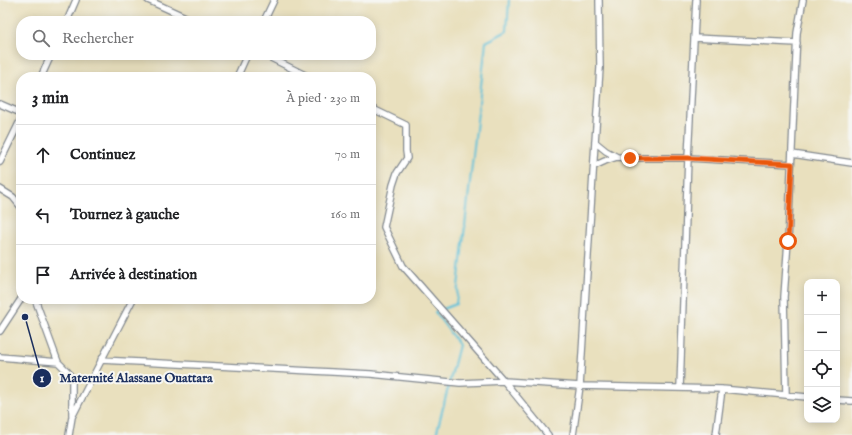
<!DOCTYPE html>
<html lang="fr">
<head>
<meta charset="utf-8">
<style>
  :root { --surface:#fff; --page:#f6f6f6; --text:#202124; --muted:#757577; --line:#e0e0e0 }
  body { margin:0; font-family:"IM FELL English",serif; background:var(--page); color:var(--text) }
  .controls { position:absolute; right:12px; bottom:12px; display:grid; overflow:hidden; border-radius:8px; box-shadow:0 2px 10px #0003 }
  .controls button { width:36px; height:36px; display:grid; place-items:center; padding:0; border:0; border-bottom:1px solid var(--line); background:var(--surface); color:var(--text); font:20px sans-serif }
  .stop { position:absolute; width:12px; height:12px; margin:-9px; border:3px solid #ea580c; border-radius:50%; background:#fff }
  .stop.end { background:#ea580c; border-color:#fff; box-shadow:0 1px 4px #0008 }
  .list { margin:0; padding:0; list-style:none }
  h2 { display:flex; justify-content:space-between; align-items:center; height:52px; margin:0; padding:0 16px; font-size:17px }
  h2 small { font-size:13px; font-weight:400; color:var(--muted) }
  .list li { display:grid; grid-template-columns:26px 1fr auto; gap:12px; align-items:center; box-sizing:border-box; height:60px; padding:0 16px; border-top:1px solid var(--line) }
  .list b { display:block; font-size:15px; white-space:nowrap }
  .list em { font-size:13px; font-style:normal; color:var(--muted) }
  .icon { flex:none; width:22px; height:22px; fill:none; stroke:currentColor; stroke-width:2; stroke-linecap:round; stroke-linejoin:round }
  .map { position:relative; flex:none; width:852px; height:435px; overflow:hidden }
  .search { position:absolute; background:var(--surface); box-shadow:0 2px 10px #0003; left:16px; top:16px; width:360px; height:44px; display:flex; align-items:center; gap:10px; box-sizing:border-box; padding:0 14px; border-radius:16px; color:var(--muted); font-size:15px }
  .panel { position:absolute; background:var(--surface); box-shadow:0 2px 10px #0003; left:16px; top:72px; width:360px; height:232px; border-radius:16px }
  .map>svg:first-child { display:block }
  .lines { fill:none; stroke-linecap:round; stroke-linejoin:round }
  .stream { stroke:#5cc1da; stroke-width:2 }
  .minor-casing { stroke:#82888e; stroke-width:8 }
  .minor { stroke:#fff; stroke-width:5.5 }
  .route { stroke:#ea580c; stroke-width:5 }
  .leader { fill:none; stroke:#1b2f5e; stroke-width:1.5 }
  .callout-dot { fill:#1b2f5e; stroke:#f6f6f2; stroke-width:1.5 }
  .mark-label { font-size:12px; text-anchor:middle; font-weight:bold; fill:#fff }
  .callout-label { font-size:13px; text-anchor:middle; font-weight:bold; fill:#1b2f5e; stroke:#f6f6f2; stroke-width:4; stroke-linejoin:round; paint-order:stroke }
</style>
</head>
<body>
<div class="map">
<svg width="852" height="435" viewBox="0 0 852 435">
  <rect width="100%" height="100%" fill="#f6f6f2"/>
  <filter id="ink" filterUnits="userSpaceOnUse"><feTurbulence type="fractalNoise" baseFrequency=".025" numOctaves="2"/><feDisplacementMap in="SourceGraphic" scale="8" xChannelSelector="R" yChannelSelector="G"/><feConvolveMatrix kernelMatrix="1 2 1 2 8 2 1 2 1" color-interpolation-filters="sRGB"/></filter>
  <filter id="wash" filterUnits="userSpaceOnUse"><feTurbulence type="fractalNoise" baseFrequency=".012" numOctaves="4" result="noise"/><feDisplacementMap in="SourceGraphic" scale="16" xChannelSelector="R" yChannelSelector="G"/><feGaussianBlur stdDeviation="0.9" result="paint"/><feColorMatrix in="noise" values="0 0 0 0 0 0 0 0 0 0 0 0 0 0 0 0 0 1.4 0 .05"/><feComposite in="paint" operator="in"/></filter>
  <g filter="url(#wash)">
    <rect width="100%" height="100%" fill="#e9e0be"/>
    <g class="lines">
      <!-- stream -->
      <path class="stream" d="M436,435l23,-90 -24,-33 21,-8 30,-262 21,-11 2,-31"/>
    </g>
  </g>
  <g filter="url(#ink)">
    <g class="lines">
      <!-- minor casing -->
      <g class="minor-casing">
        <path id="minor" d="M148,0l46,21
          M67,21l9,-21
          M264,21l10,-21
          M694,38l103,5
          M265,55l44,22
          M41,77l10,-22
          M237,77l10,-22
          M0,104l21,9
          M371,108l35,17v26l1,7 -10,15 -4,12 -9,42 19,39 101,115 44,54
          M595,142l11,9 11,6 13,1h58l103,6
          M792,154l60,9
          M0,162l21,-43
          M594,166l11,-5 12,-4
          M0,189l13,8 8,10
          M35,299l23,63
          M0,331l21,-32
          M0,357l58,5 10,10 4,8v35
          M101,360l270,14 89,9 44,-2 76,5 142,3 85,8
          M680,388l8,-230 8,-158
          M786,395l-2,-98 4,-56 9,-208 6,-33
          M837,400l15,1
          M69,435l3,-18 61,-118
          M573,435l7,-49 15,-244 5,-74 -1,-68
          M716,435l6,-46"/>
      </g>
      <!-- minor -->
      <use href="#minor" class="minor"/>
    </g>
  </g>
  <g class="lines" filter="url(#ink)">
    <!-- route -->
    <path class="route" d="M630,158h58l104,6 -4,77"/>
  </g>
  <!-- callouts -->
  <path class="leader" d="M25 317L42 378"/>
  <g class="callout-dot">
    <circle cx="25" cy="317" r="4"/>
    <circle cx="42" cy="378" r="10"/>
  </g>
  <g class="mark-label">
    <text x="42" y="382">1</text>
  </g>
  <g class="callout-label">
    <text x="136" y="382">Maternité Alassane Ouattara</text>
  </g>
</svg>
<div class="controls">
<button>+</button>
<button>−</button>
<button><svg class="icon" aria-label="locate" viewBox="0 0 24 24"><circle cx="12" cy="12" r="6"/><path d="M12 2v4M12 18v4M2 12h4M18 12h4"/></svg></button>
<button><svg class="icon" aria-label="layers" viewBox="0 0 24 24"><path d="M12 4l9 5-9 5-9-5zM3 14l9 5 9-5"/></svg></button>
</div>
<div class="stop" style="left:788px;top:241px"></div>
<div class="stop end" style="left:630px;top:158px"></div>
<div class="search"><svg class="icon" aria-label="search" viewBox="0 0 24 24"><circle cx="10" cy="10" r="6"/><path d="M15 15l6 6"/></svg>Rechercher</div>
<section class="panel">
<h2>3 min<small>À pied · 230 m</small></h2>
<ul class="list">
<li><svg class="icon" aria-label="ahead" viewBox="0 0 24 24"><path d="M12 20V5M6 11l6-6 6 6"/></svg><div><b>Continuez</b></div><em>70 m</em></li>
<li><svg class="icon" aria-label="left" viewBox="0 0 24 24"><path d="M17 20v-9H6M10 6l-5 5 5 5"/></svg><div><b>Tournez à gauche</b></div><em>160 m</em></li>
<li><svg class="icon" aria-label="arrive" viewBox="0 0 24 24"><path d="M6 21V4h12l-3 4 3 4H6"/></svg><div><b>Arrivée à destination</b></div></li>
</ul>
</section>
</div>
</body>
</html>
